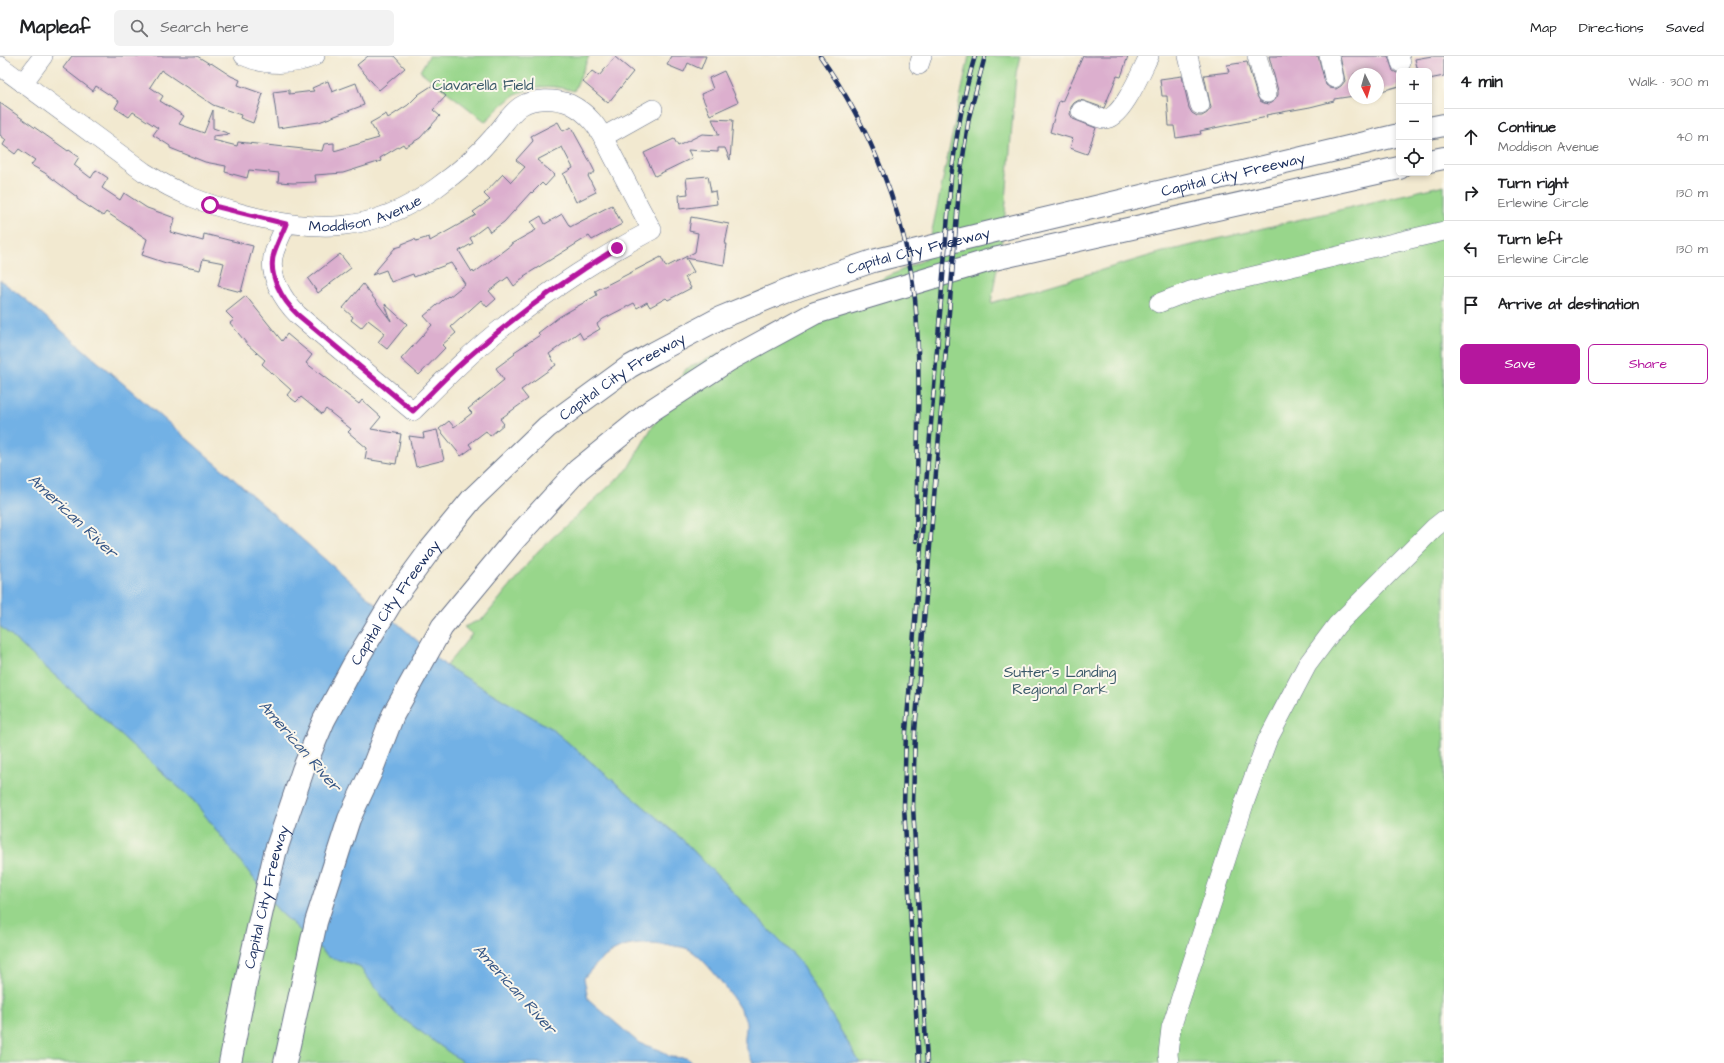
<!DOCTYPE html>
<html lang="en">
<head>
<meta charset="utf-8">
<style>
  :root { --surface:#fff; --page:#f2f2f2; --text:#202124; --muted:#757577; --line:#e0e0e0; --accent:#b5179e }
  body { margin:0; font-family:"Architects Daughter",sans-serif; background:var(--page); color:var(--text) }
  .controls { position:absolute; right:12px; top:12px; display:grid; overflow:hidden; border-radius:6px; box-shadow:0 2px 6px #0003 }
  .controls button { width:36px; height:36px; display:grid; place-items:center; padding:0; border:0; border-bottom:1px solid var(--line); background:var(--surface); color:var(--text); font:20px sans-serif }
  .compass { position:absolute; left:1348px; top:12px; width:36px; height:36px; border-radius:50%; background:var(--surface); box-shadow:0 2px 6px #0003; rotate:175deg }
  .stop { position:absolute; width:12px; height:12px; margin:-9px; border:3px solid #b5179e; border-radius:50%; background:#fff }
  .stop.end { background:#b5179e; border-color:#fff; box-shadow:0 1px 4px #0008 }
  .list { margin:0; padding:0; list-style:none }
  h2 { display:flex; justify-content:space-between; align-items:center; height:52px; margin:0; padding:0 16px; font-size:17px }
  h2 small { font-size:13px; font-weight:400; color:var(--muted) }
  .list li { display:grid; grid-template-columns:26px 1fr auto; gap:12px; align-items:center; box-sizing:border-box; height:56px; padding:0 16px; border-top:1px solid var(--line) }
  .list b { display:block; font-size:15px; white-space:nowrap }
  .list p { margin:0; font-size:13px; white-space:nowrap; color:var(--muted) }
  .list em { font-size:13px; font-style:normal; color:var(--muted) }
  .actions { display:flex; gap:8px; padding:12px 16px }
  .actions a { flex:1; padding:9px 0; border:1px solid var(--accent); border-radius:6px; text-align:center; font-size:14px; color:var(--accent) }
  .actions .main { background:var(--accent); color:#fff }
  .icon { flex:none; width:22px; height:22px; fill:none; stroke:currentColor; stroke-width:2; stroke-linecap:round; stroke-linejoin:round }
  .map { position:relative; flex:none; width:1444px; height:1007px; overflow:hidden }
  header { display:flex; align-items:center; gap:24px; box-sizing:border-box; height:56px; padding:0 20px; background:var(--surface); border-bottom:1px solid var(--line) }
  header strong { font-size:19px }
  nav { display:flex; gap:22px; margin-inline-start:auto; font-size:14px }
  .search { width:280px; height:36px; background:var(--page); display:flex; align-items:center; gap:10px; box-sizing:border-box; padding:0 14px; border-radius:6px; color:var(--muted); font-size:15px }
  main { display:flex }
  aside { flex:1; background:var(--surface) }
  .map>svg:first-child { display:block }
  .green { fill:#98d68b; stroke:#5a8274 }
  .water { fill:#72b1e5; stroke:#4670a2 }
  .building { fill:#dcafce }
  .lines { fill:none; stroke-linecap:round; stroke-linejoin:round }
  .minor-casing { stroke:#667086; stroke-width:20 }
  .highway-casing { stroke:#667086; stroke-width:24 }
  .minor { stroke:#fff; stroke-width:19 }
  .highway { stroke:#fff; stroke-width:22 }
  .rail-casing { stroke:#1b2f5e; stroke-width:4.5 }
  .rail { stroke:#fbf7ec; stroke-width:3; stroke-dasharray:9; stroke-linecap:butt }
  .route { stroke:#b5179e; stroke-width:5 }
  .labels { text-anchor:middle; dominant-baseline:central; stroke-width:4; stroke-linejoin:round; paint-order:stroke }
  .park-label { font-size:15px; fill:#3a5969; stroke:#fbf7ec }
  .street-label { font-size:15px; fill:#1b2f5e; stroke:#fbf7ec }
  .water-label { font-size:16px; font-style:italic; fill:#355686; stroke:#fbf7ec }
</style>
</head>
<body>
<header>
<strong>Mapleaf</strong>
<div class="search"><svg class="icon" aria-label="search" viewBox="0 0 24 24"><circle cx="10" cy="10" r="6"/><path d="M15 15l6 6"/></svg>Search here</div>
<nav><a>Map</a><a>Directions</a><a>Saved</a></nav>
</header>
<main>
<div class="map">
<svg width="1444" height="1007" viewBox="0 0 1444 1007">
  <rect width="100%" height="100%" fill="#fbf7ec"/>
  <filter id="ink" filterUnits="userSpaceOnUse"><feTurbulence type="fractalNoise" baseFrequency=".025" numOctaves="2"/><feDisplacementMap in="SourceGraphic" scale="8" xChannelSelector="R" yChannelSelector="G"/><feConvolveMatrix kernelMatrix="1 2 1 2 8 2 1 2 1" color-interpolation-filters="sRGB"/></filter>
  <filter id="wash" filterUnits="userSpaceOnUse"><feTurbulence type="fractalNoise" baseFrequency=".012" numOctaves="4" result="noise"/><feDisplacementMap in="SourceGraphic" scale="16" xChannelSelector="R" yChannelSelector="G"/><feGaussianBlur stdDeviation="0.9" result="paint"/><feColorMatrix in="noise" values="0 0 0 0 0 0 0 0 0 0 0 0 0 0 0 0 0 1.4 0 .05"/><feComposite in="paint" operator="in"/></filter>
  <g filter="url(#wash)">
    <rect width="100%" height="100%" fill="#f2e9d0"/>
    <!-- green -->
    <path class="green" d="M429,0h160l-15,35c-38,-12 -64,1 -88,31l-66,-51z
      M969,0h51l-4,17 -12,154 -13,76 168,-50 285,-68v878h-584l-61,-102 -116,-121 -131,-111 -106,-63 26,-32 -8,-7 20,-9 54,-67 89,-81 59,-101 240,-110z
      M0,570l194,175 84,109 51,47 30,9 36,47 69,50h-464z"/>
    <!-- water -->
    <path class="water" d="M0,224l26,20 202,174 218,192 106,63 131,111 116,121 61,102h-107c-3,-6 -6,-13 -8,-20 -1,-8 3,-17 0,-24 -7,-17 -39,-60 -55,-69 -7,-4 -18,-4 -27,-5 -38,-4 -54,3 -79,33l4,21 51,44 21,7 10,7 16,1 6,5h-228l-69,-50 -36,-47 -30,-9 -51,-47 -84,-109 -194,-175z"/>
    <g id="blocks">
      <!-- building -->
      <path class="building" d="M72,0h125l13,8 1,-1 20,13 9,4 -2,5 25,9 -10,29 -13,-5 1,-3 -28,-10 -52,-35 -11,17 13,9 -3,5 24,15 -5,8 25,9 9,-23v18l17,6 -17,2v4l24,6 1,-4 84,9 2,-7 10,-1v8l45,-13 -9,-15 16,-9 2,4 20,-13 11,-11 14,-9 13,11 -13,14 7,6 -20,22 -15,9 -2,-3 -23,14 1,3 -38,12 -28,2 1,7 -23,1 -15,-1 1,-9 -30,-3 -2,8 -22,-6 1,-6 -21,-4 -35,-14v-2l-17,-11 5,-7 -25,-16 -4,5 -14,-9 4,-7 -23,-15 -3,5 -30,-23z
        M368,0h26l11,12 -26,22 -22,-25z
        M672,0h34l-5,13 -13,-6 -4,9 -17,-7z
        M1083,0h45l-7,21 -4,-1 -13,32 -20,-7 -5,-1 -5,3 -3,4 -1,7 3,5 23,9 -9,26 -17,-6 3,-9 -23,-7 9,-31 3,1z
        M1269,0h49l8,29 4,3 6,1 5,-3 4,-5 -5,-25h48l5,15 6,3v12l-21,6v-18h-24v22l-20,3v2l-24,6 -44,8 1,2 -67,14 1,3 -25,4 -2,-12h-5l-2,-30h-5l-2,-17 22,-3 7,32 3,5 5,3h5l5,-3 4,-5 -7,-33 25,-3 -2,-7 20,-3 10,34 3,5 4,2 5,1 6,-4 3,-5v-4z
        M1432,0h12v20l-15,3v-8h-11l-3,-12z
        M615,1l18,15 -25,31 -25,-21 9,-11 7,5z
        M724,15l14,31 -28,13 -9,-21 12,-5 -4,-11z
        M328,25l4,11 24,-9 8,22 -45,17 -41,6 -5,-36 16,-2v4l25,-3 -2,-3z
        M0,47l68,48 1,-1 10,7 -5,8 17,13 5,-8 12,8 -6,10 18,12 4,-7 23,15 28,10 -5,14 33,9 1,-7 49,12 -12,46 -23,-6 6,-23 -21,-4 -3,11 -34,-7 -24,-8 5,-16 -41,-27 -3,4 -26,-17v-2l-32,-24 -14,-8 4,-5 -16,-11 -4,5 -12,-9 3,-5 -6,-5z
        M712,63l21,1 -3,40 -5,-12h-7v4l-30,-2 4,8 -37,18 -11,-23 30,-14 4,7 24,-12 17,1z
        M558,66l5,9 8,-4 18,33 6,12 -7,4 8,16 -20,10 -13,-28 10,-6 -11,-21 -25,13 18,15 -10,11 -3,-3 -10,10 -1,-1 -27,30 -14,10 -4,-6 -16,12 3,5 -14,8 13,21 1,-1 1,2 37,-28v-1l25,-14 -5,-8 10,-6 4,8 17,-10 8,13 42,-22 10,19 -30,16 -3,-4 -65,40 1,1 -11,9 -6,-9 -19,14 7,8 -9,8 -6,-7 -30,27 5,6 -14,12 3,3 -26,27 -18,-16 31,-34 -8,-9 24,-20 1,1 16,-13 -14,-21 -37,14 -1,-3 -22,8 -5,-12 -14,5 23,-27 7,-2v-2l13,-5 1,2 13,-4 1,4 46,-26 -3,-3 17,-12 -6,-6 19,-20 8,8 14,-15 -9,-7 17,-19 -2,-5z
        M708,120l3,16 4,-1 2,13 -37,5 -1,-14 9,-1 -2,-16z
        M691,161l38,7 -4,20h2l-3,21 -38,-7 8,14 -9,5 6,11 -23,12 -2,-2 -16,9 -3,-5 -10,6 -3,-5 -31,16 -6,5 3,5 -17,10 -4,-7 -30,22 7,11 -35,25 7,9 -28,20 4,5 -14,12 -4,-5 -17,13 3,4 -11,8 -22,-27 10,-8 5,6 18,-14 -4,-4 36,-29 -8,-12 19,-14 -1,-2 26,-17 -2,-2 21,-16 38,-22 -2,-4 66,-34 5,10 29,-15 3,-19 -9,-2z
        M340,198l11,14 -33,25 -10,-14z
        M363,228l28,37 -6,-17 22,20 -20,25 -9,-7 7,-9 -17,-13 -7,8 -10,-8 2,-3 -10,-9z
        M246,240l36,45 5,-7 25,21 -6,8 53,41 3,-4 19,17 -10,12 30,5 -5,30 -31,-5 2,-11 -19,-16 3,-3 -25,-20 -4,5 -21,-17 -5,5 -9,-7 4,-5 -29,-26 3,-4 -18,-16 -17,-21 4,-3 -8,-8z
        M437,374l7,30 -28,7 -7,-31 15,2 -1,-5z"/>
    </g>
  </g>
  <g filter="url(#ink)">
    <use href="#blocks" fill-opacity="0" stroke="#667086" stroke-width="1"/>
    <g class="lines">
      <!-- minor casing -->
      <g class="minor-casing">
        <g id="minor">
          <path d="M244,0c22,10 49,10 71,0"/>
          <path d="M1188,0l12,49"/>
          <path d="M1257,0l10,37"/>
          <path d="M1329,0l5,22"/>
          <path d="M1399,0l2,7"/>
          <path d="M919,9l3,-9"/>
          <path id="s1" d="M0,10l144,106c35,22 59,31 99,42 73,19 129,20 193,-26 21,-15 41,-32 57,-51 10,-10 16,-23 28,-31 12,-8 35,-8 49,-2 8,4 16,10 22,17 10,11 16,26 23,39 12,23 24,47 37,70 -53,28 -103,60 -150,98 -32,25 -60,54 -89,83l-115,-96c-14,-14 -31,-40 -24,-62 3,-10 8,-19 12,-29"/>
          <path d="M23,27l20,-27"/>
          <path d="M1081,55c7,2 16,7 23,8 17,2 38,-49 45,-63"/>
          <path d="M603,81l50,-28"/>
          <path d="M1159,247l31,-12 254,-60"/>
          <path d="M1169,1007l-1,-9 3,-26 74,-227 22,-60 40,-76 30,-40 97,-97 10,-8"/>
        </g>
      </g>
      <!-- highway casing -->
      <g class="highway-casing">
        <g id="highway">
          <path d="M1429,72l15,-3"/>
          <path d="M1429,105l15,-3"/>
          <path id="s2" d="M230,1007l18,-91 27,-119 28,-83 21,-50 30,-56 37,-61 39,-53 42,-51 75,-72 82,-60 25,-14 66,-35 68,-28 85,-29 138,-34 388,-92"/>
          <path d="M285,1007l31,-141 33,-103 22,-47 22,-57 49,-88 73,-88 63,-69 74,-60 77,-50 86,-47 179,-54 405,-91"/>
        </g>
      </g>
      <!-- minor -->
      <use href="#minor" class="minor"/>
      <!-- highway -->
      <use href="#highway" class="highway"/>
      <!-- rail casing -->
      <g class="rail-casing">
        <path id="rail" d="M820,0c50,71 85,156 95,243 4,41 4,82 3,124 -1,39 -1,79 -2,118
          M919,1007l-15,-257 2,-75 45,-553c5,-42 12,-82 24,-122
          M927,1007l-14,-257 2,-75 45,-554 9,-60 16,-61"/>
      </g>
      <!-- rail -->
      <use href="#rail" class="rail"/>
    </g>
  </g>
  <g class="lines" filter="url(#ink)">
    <!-- route -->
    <path class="route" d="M210,149l76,19c-4,10 -9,19 -12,29 -7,22 9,48 24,62l115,96c17,-17 34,-35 52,-51 47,-42 98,-79 152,-112"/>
  </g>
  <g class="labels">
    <!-- park labels -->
    <g class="park-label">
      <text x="483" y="29">Ciavarella Field</text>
      <text x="1060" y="616">Sutter's Landing<tspan x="1060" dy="17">Regional Park</tspan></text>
    </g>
    <!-- street labels -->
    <g class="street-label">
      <text stroke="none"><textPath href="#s2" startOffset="1466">Capital City Freeway</textPath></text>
      <text stroke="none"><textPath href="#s1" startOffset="412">Moddison Avenue</textPath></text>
      <text stroke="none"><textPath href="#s2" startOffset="1142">Capital City Freeway</textPath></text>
      <text stroke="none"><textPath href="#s2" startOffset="818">Capital City Freeway</textPath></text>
      <text stroke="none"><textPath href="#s2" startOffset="494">Capital City Freeway</textPath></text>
      <text stroke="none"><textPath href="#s2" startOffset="170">Capital City Freeway</textPath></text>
    </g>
    <!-- water labels -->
    <g class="water-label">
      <text transform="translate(73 460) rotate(43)">American River</text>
      <text transform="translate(300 690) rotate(49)">American River</text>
      <text transform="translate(515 933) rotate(48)">American River</text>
    </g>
  </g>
</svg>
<div class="controls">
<button>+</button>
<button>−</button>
<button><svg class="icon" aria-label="locate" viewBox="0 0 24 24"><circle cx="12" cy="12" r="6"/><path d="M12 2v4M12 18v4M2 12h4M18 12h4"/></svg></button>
</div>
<svg class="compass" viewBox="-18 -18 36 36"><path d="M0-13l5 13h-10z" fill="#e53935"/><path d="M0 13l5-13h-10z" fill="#757577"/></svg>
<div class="stop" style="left:210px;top:149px"></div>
<div class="stop end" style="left:617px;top:192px"></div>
</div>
<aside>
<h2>4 min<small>Walk · 300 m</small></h2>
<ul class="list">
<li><svg class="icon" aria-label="ahead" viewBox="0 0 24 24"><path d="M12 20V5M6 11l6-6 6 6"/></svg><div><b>Continue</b><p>Moddison Avenue</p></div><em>40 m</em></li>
<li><svg class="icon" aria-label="right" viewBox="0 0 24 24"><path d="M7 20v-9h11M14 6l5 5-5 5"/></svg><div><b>Turn right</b><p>Erlewine Circle</p></div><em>130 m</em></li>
<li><svg class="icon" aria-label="left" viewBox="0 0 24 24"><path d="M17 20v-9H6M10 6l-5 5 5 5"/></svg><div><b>Turn left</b><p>Erlewine Circle</p></div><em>130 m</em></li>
<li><svg class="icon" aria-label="arrive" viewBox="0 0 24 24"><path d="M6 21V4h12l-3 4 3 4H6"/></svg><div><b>Arrive at destination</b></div></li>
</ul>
<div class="actions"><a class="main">Save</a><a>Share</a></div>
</aside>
</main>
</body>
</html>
